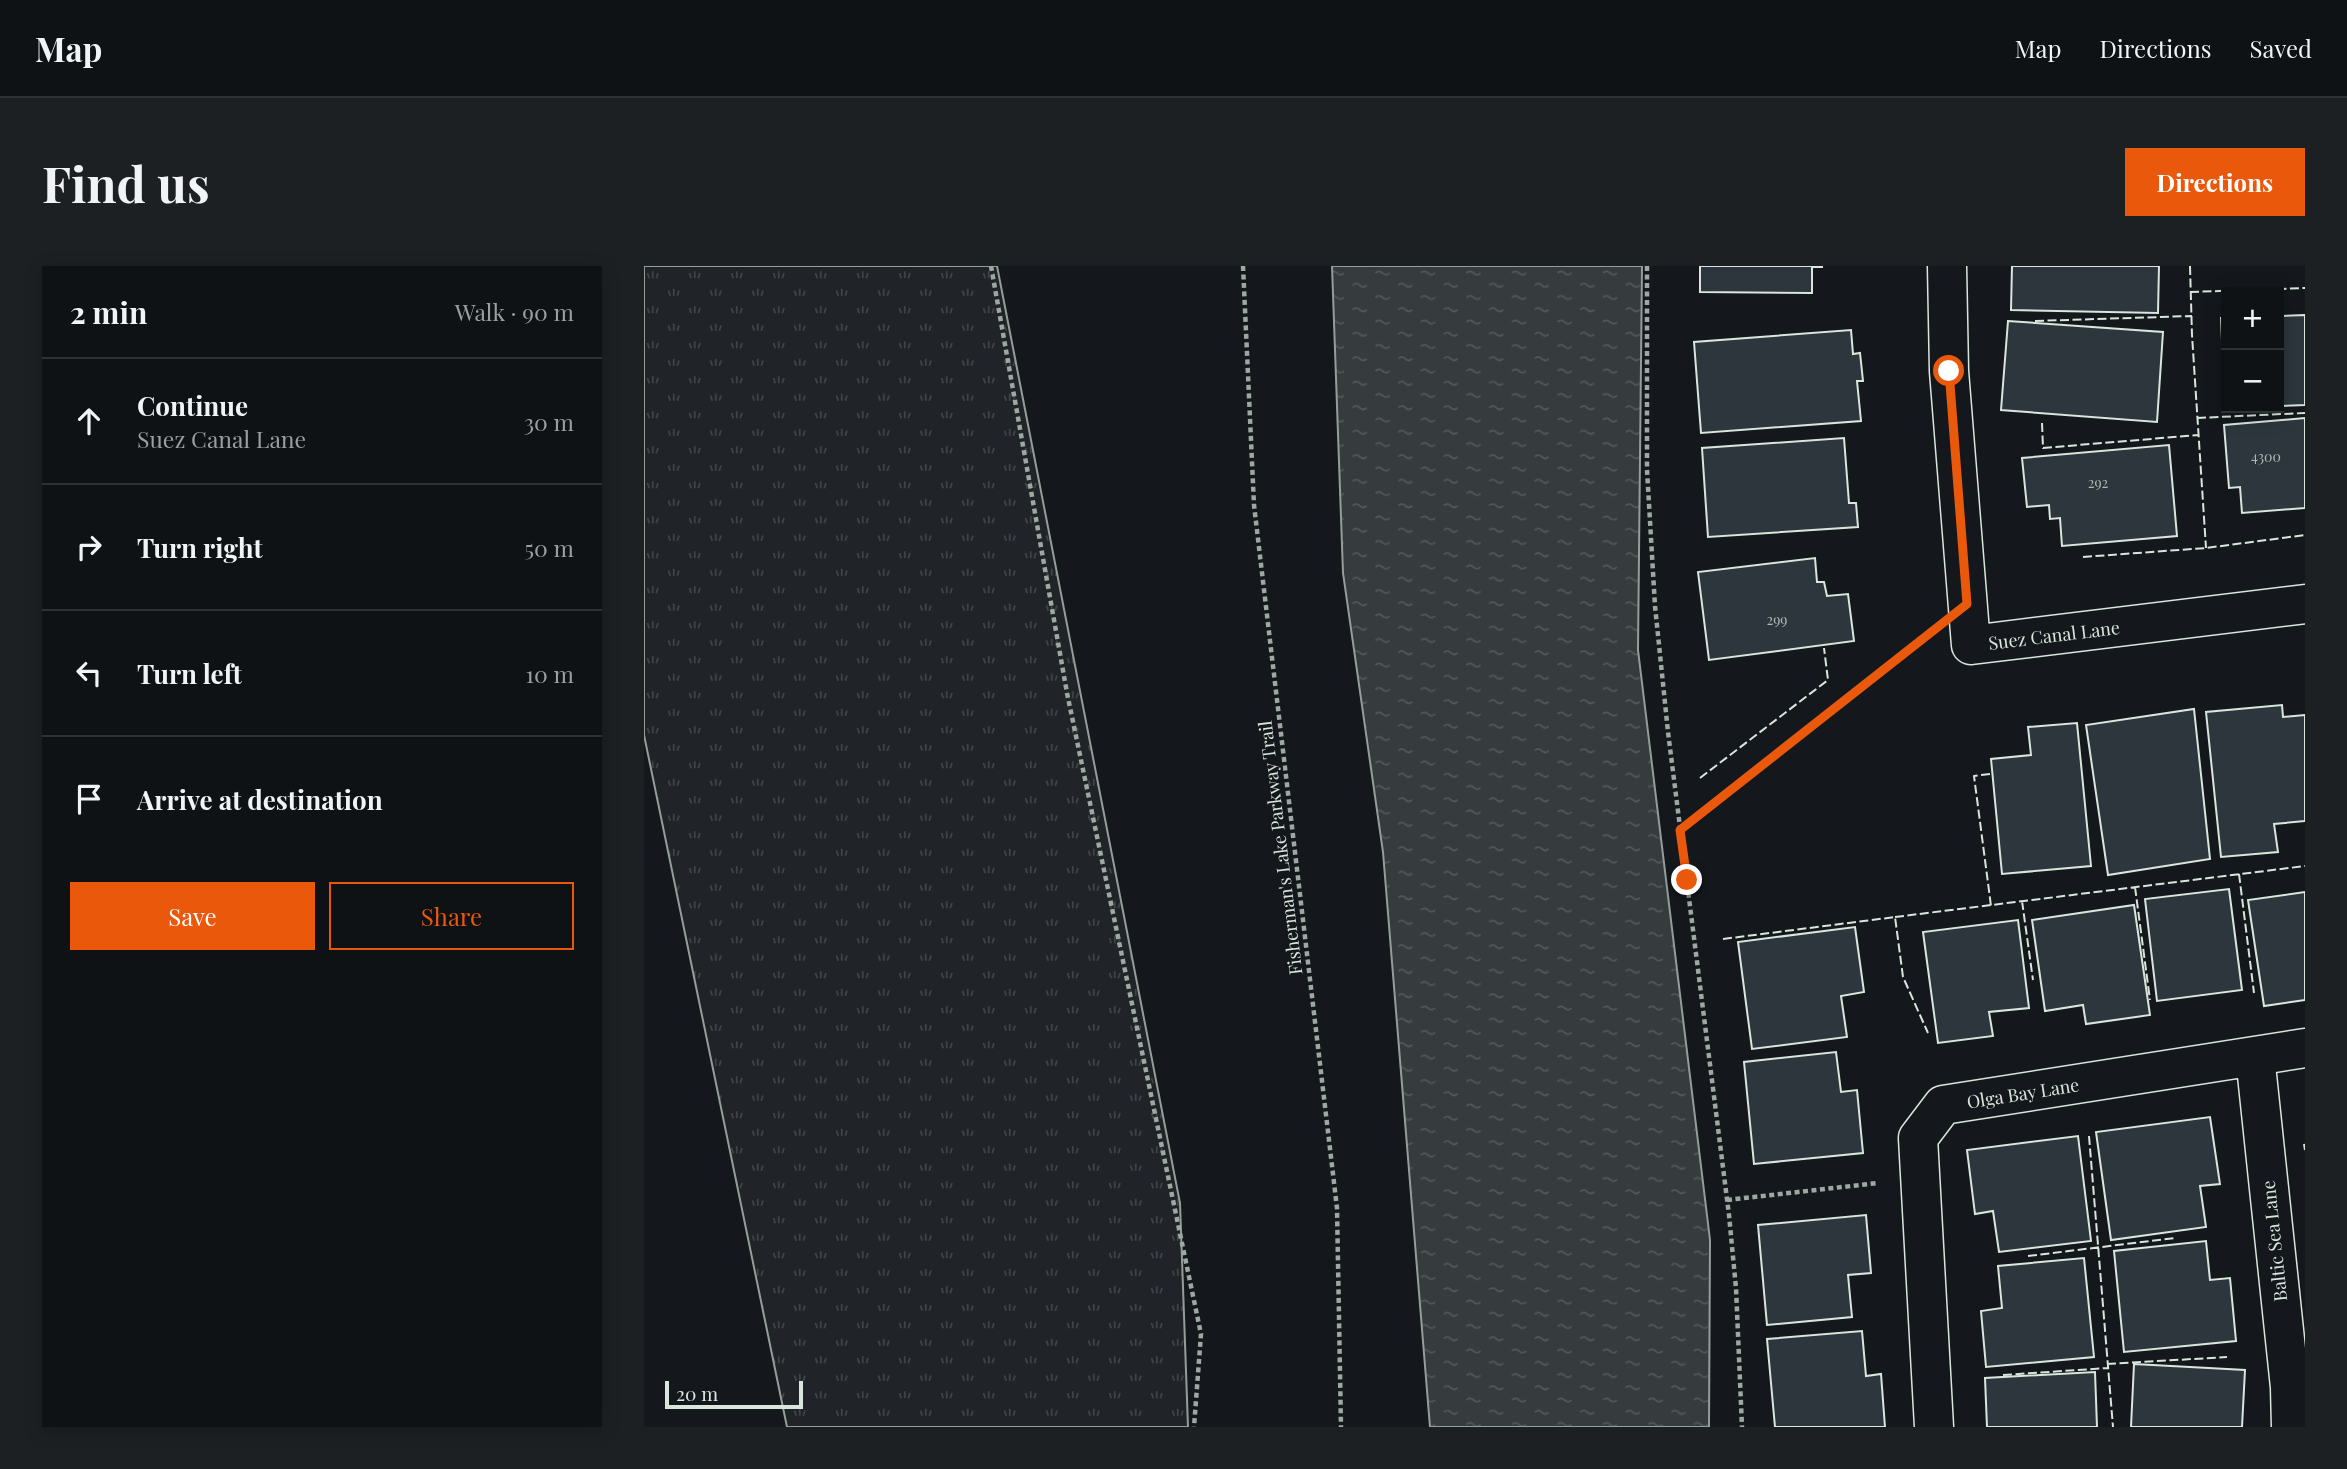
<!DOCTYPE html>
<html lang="en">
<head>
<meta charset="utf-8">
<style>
  :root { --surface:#0f1215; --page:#1d2022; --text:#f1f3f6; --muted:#9b9ea0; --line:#2f3234; --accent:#ea580c }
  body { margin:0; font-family:"Playfair Display",serif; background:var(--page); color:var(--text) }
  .controls { position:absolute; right:21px; top:21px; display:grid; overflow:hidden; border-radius:0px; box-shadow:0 4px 18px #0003 }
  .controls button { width:63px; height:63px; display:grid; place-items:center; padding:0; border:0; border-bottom:2px solid var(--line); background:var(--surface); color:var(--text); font:35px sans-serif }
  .scale { position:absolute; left:21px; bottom:18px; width:138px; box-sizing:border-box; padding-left:7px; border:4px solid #d8e6dc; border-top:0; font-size:19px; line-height:24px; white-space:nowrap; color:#d8e6dc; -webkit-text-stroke:5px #14181c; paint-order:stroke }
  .stop { position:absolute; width:21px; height:21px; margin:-16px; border:5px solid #ea580c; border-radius:50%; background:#fff }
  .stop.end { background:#ea580c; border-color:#fff; box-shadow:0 2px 7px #0008 }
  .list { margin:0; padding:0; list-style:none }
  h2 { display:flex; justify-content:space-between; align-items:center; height:91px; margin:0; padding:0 28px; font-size:30px }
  h2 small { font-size:23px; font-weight:400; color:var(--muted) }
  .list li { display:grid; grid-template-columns:46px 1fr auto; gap:21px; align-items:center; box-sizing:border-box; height:126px; padding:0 28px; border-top:2px solid var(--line) }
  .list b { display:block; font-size:26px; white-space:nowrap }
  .list p { margin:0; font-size:23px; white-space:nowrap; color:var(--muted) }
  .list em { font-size:23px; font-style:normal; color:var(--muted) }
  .actions { display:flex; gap:14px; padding:21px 28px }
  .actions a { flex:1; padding:16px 0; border:2px solid var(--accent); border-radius:0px; text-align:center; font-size:24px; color:var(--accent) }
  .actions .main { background:var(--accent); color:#fff }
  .icon { flex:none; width:38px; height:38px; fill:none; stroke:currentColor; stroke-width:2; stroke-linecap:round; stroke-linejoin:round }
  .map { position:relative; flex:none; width:1661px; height:1161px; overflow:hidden; border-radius:0px }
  header { display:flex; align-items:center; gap:42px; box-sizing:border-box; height:98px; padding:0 35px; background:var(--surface); border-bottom:2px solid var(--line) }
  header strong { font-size:33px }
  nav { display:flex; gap:38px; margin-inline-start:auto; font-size:24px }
  .intro { display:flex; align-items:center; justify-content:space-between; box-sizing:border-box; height:168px; padding:0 42px }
  h1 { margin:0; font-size:49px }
  .button { padding:18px 32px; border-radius:0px; background:var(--accent); color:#fff; font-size:24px; font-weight:700 }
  main { display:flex; gap:42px; padding:0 42px }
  aside { flex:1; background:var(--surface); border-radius:0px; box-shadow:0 4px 18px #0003 }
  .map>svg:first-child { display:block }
  .grass { fill:url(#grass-tufts); stroke:#939e99; stroke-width:2 }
  .water { fill:url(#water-ripples); stroke:#939e99; stroke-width:2 }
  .building { fill:#2c363c; stroke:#d8e6dc; stroke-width:2 }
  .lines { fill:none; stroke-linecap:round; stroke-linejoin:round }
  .minor-casing { stroke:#d8e6dc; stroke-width:41 }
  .path { stroke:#9da8a2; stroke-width:4.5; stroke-dasharray:5 3.5; stroke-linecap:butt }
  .minor { stroke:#14181c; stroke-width:38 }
  .fence { stroke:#d8e6dc; stroke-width:2; stroke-dasharray:9 3.5; stroke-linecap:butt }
  .route { stroke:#ea580c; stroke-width:9 }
  .labels { text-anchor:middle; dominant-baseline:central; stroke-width:5; stroke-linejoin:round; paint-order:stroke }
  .number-label { font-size:14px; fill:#adbab4 }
  .street-label { font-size:18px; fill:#d8e6dc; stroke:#14181c }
</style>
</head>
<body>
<header>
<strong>Map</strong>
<nav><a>Map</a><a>Directions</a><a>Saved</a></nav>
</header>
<div class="intro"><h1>Find us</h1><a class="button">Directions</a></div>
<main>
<aside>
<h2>2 min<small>Walk · 90 m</small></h2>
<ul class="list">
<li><svg class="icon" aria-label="ahead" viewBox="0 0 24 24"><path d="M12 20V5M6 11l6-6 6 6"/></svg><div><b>Continue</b><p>Suez Canal Lane</p></div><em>30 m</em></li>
<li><svg class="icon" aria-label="right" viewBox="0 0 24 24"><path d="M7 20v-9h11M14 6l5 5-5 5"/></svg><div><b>Turn right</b></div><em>50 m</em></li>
<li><svg class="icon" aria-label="left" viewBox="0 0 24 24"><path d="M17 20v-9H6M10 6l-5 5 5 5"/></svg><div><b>Turn left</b></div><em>10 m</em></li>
<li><svg class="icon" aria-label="arrive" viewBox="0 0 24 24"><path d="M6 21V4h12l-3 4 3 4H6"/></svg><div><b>Arrive at destination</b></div></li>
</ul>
<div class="actions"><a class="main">Save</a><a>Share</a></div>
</aside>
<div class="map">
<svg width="1661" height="1161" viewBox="0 0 1661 1161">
  <defs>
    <pattern id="grass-tufts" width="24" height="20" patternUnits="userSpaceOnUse" patternTransform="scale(1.75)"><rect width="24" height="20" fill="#202428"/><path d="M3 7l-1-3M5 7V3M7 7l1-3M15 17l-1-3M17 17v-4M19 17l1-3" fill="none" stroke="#404447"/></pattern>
    <pattern id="water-ripples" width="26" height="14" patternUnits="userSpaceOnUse" patternTransform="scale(1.75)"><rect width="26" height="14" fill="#363b3e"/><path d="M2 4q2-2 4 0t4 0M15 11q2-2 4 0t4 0" fill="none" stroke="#525759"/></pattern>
  </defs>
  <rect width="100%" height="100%" fill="#14181c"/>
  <!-- grass -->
  <path class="grass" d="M0,0h353l183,937 8,224h-401l-143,-692z"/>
  <!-- water -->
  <path class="water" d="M688,0h310l-4,384 72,590 -1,187h-279l-47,-575 -40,-279z"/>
  <!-- building -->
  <path class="building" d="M1056,0h122v1h-10v26l-112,-1z
    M1368,0h147l-1,47 -147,-3z
    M1661,49v90l-26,1v-90z
    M1577,52h5v90h10h-11z
    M1364,55l155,11 -6,90 -156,-12z
    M1207,64l2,24 7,-1 3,28h-6l4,40 -160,12 -7,-91z
    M1661,152v90l-63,5 -2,-26 -11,1 -5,-63z
    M1200,172l5,65h7l2,24 -150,10 -6,-89z
    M1525,179l8,91 -115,10 -2,-28 -10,1 -1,-14 -22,2 -5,-49z
    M1171,292l2,24h7l3,14 21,-2 6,47 -145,19 -11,-88z
    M1638,439l1,12 22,-2v106l-31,3 4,28 -57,5 -15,-145z
    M1550,443l16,150 -102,16 -22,-150z
    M1433,457l14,143 -89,8 -11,-115 40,-4 -3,-28z
    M1585,623l13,101 -85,11 -12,-102z
    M1661,626v108l-41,6 -16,-106z
    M1490,639l16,110 -64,9 -3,-19 -38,6 -13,-91z
    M1374,654l11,88 -40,4 4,24 -55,7 -15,-111z
    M1211,661l9,65 -23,4 6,41 -95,12 -14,-107z
    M1192,786l5,40 16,-2 6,63 -109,11 -10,-102z
    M1566,851l10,67 -20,2 6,41 -95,13 -15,-108z
    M1434,870l13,105 -92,11 -6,-41 -18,3 -8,-64z
    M1222,949l5,58 -23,2 4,42 -85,8 -9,-100z
    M1562,975l4,39 20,-2 6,63 -112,11 -10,-101z
    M1440,992l10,99 -108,10 -5,-56 21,-3 -4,-42z
    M1218,1065l4,45 15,-2 4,53h-110l-8,-88z
    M1490,1098l111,6 -3,57h-111z
    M1451,1106l2,55h-110l-2,-49z"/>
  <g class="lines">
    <!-- minor casing -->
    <g class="minor-casing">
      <path id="minor" d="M1303,0l2,105 22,274 334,-41
        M1611,790l35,331 1,40
        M1290,1161l-16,-289 25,-33 362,-57"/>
    </g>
    <!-- path -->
    <path class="path" d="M347,0l76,427 134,641 -7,93
      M599,0l11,239 83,703 4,219
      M1003,0v204l8,136 13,126 61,483 7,73 6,139
      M1037,563l247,-193
      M1083,934l151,-17"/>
    <!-- minor -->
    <use href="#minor" class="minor"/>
    <!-- fence -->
    <path class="fence" d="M1546,0l2,69 14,213
      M1546,26l115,-4
      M1391,55l157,-5
      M1553,152l108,-5
      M1398,157l1,25 155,-13
      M1439,291l123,-9 99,-13
      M1346,508l-16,2 17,130
      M1056,512l128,-98 -4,-32
      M1595,608l15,119
      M1491,621l15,113
      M1378,635l11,79
      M1251,651l410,-51
      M1079,673l172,-22 8,60 25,56
      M1445,870l24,291
      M1660,878l1,6
      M1384,990l147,-18
      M1463,1098l120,-7
      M1359,1109l105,-7"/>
  </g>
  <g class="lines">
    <!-- route -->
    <path class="route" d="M1043,614l-7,-50 287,-226 -18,-233"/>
  </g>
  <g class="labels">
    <!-- number labels -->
    <g class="number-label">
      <text x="1622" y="190">4300</text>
      <text x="1454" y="216">292</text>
      <text x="1133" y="353">299</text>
    </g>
    <!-- street labels -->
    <g class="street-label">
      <text transform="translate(1410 369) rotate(-7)">Suez Canal Lane</text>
      <text transform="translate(636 582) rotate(-97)">Fisherman's Lake Parkway Trail</text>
      <text transform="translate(1379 827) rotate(-9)">Olga Bay Lane</text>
      <text transform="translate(1630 975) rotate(-96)">Baltic Sea Lane</text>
    </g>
  </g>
</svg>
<div class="controls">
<button>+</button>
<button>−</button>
</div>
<div class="scale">20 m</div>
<div class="stop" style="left:1305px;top:105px"></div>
<div class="stop end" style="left:1043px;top:614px"></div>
</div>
</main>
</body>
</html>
